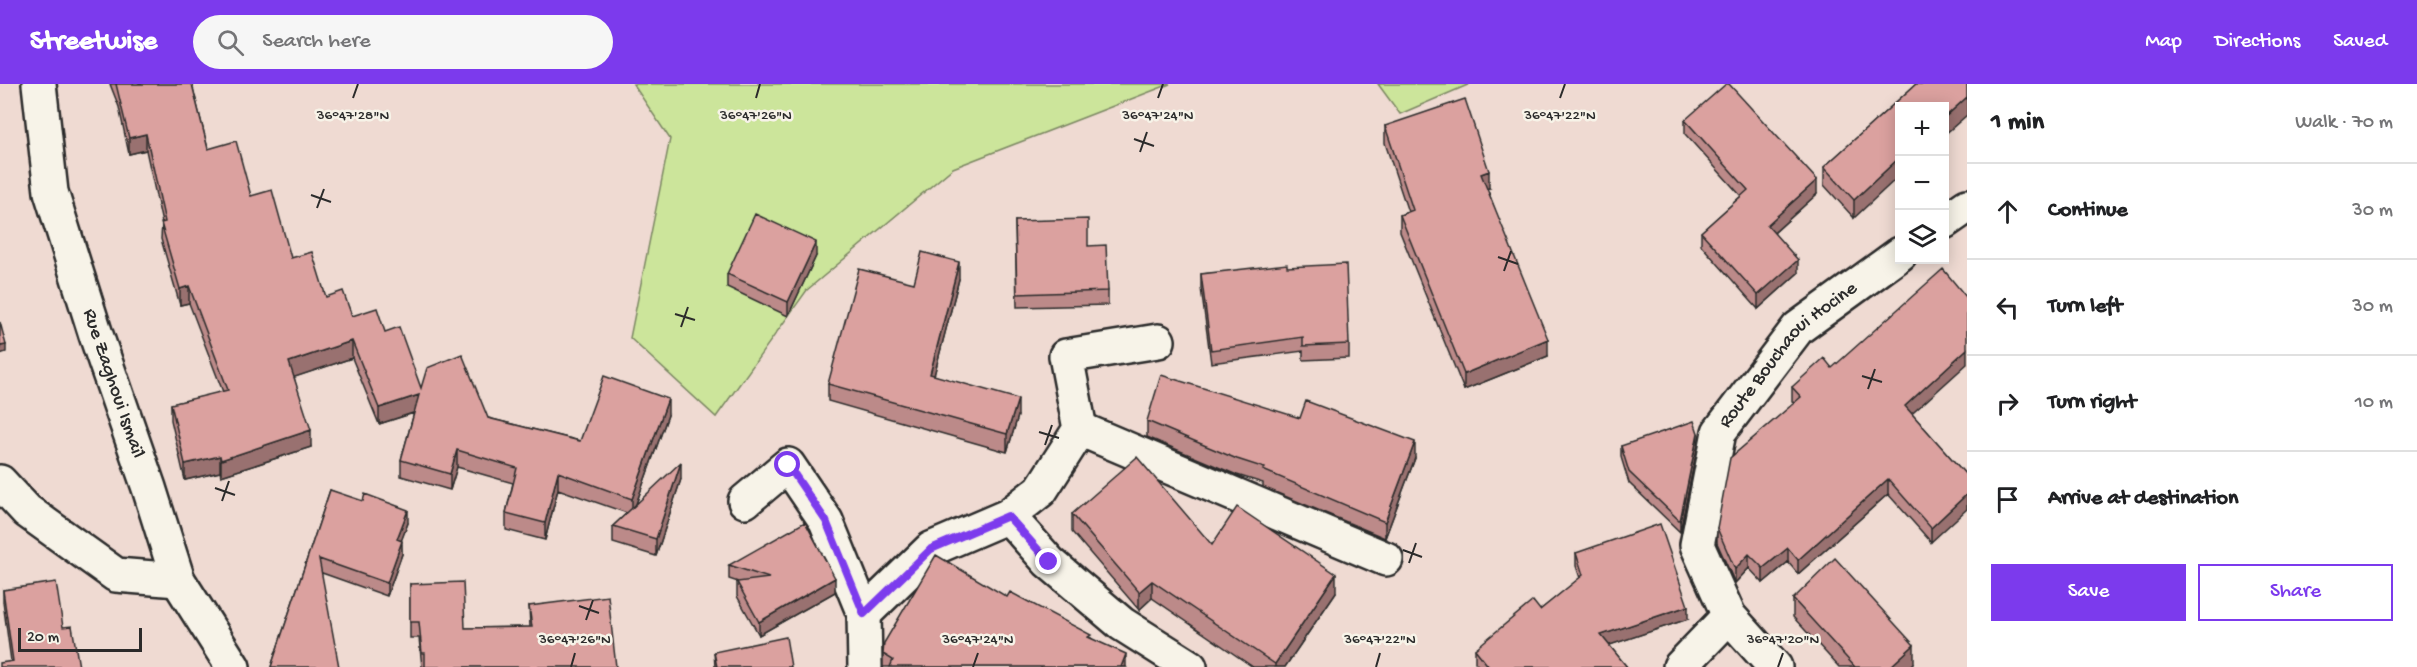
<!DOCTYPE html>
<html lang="en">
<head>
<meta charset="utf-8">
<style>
  :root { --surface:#fff; --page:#f6f6f6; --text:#202124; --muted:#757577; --line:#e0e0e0; --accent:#7c3aed }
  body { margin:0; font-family:"Gochi Hand",sans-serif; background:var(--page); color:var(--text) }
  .controls { position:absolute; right:18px; top:18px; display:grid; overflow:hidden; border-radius:0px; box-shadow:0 3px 15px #0003 }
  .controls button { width:54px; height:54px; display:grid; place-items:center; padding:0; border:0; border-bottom:2px solid var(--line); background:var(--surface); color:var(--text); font:30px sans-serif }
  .scale { position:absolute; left:18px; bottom:15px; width:124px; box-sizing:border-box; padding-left:6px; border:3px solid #2b2b2b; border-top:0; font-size:16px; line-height:21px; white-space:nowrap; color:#2b2b2b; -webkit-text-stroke:4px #f7f3e8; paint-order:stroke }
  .stop { position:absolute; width:18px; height:18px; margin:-14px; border:4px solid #7c3aed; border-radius:50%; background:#fff }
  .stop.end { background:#7c3aed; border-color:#fff; box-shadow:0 2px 6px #0008 }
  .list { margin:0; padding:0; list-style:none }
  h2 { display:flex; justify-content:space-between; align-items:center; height:78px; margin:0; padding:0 24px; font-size:26px }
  h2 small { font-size:20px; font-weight:400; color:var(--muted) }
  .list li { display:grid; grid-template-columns:39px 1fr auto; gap:18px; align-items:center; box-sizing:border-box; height:96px; padding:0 24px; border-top:2px solid var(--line) }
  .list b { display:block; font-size:22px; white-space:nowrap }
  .list em { font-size:20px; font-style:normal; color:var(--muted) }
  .actions { display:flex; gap:12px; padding:18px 24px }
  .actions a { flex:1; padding:14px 0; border:2px solid var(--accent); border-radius:0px; text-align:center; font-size:21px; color:var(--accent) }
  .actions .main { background:var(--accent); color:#fff }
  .icon { flex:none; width:33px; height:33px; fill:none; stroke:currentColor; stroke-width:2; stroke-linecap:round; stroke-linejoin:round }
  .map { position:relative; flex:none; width:1967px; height:583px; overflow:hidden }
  header { display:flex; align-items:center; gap:36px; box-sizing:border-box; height:84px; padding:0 30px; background:var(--accent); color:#fff }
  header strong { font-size:28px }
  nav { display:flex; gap:33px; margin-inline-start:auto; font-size:21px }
  .search { width:420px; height:54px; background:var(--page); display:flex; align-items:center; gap:15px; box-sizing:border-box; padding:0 21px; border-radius:33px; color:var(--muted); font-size:22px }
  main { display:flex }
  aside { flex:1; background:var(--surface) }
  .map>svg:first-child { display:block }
  .green { fill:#cce59b; stroke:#7c8863; stroke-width:1.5 }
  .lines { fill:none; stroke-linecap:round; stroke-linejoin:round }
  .minor-casing { stroke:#2b2b2b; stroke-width:38 }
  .minor { stroke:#f7f3e8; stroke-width:33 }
  .wall { fill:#bc8a89; stroke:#2b2b2b; stroke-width:1.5 }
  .shaded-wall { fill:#99716f; stroke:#2b2b2b; stroke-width:1.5 }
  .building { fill:#dba19f; stroke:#2b2b2b; stroke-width:1.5 }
  .route { stroke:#7c3aed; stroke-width:8 }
  .ticks { fill:none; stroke:#2b2b2b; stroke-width:2 }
  .labels { text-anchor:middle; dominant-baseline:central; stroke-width:5; stroke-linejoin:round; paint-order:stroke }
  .street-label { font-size:20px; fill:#2b2b2b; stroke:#f7f3e8 }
  .ticks-label { font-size:15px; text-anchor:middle; fill:#2b2b2b; stroke:#f7f3e8; stroke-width:5; stroke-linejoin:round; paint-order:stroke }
</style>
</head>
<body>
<header>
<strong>Streetwise</strong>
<div class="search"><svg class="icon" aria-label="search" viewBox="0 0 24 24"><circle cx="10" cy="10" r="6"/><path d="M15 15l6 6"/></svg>Search here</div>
<nav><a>Map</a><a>Directions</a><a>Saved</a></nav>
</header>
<main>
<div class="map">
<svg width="1967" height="583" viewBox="0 0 1967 583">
  <rect width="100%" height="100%" fill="#efdad2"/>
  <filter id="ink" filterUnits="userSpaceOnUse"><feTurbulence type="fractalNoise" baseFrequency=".0167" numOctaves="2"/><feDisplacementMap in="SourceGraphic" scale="12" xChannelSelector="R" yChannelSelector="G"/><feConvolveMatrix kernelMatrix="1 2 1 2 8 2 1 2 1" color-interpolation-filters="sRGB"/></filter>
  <g filter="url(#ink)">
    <!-- green -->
    <path class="green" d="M633,0h537l-217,84 -146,122 -91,127 -86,-79 40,-199z
      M1378,0h92l-70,30z"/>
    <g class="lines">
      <!-- minor casing -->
      <g class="minor-casing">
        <g id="minor">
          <path id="s1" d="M39,0l12,108 45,143 53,153 29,92 55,87"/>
          <path d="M1944,138l23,-16"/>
          <path d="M1080,345l306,130"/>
          <path d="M0,398l27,29 89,64 62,5"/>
          <path d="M745,417l43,-36 38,56 38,93 1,53"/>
          <path d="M1008,432l41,46 73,62 68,43"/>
          <path d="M864,530l67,-65 77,-33 33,-26 39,-61 -14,-73 92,-15"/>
          <path d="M1680,583l49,-51"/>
          <path id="s2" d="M1775,583l-46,-51 -32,-71 22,-113 79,-104 102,-74"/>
        </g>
      </g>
      <!-- minor -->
      <use href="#minor" class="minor"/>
    </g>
    <!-- wall -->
    <path class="wall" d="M110,0h82l16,65 43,47 40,62 35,39 26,19 33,16 36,56 67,30 92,23 88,-26 -32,89 45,-25 -25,77 -43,-13v-17l14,-13 -69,-24 -13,51 -39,-10v-17l7,-30 -56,-16 -7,23 -49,-14v-16l13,-47 -35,11 -27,-66 -58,19 17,70 -90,29 -1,-4 -35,8 -14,-60v-16l52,-12 -34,-89 -9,2 -19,-66 1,-16 -16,-73 -17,4 -10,-47z
      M1916,0l-62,134 -30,-33v-18z
      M1685,36l132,74 -43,39 24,40 -40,36 -57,-64v-13l40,-36 -56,-62z
      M1385,42l104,62h-2l61,168 -84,34 -64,-158v-17l8,-3 -23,-69z
      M1015,137l73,25 20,45v14l-91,2z
      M816,172l-28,60 -61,-29v-13z
      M1287,183l62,77v14l-46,2v-9l-92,12 -10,-75v-14z
      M959,195l-25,96 84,41 -11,36 -179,-51v-17l86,-101z
      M1832,284l80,46 55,62 -36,66 -43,-48 -90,80 -10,-12 -25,21 -14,-15 -14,15 -18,-40v-15l77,-125 -2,-2v-14z
      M1147,337l268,37 -30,80 -122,-51v-4l-26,-8 -90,-38z
      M1698,360l-18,88 -51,-49 -8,-26v-11z
      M330,406l78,33 -7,17 1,14 -15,42 -65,-23 -51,94z
      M1072,430l140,31 124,47 -51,75h-32l-101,-69 -13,12 -67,-78z
      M1576,469l112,66 -79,26 18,22h-148l-4,-5v-13l65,-39 40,-32 -4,-12z
      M729,481l106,27 -76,43 -22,-39v-14h1l-9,-3z
      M410,500l55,44 65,-1 -1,-21 87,61h-194l-3,-29h-9z
      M3,506l60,37 16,40 -68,-6 -8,-59z
      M1007,513l84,41 35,29h-243v-13z
      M1793,515l121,64 -4,4h-71l-46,-50z
      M714,568l77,15h-76z"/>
    <!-- shaded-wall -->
    <path class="shaded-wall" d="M1967,13v18l-23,20v-17z
      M146,50v16l-17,4v-16z
      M1899,74v18l-45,42v-18z
      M1489,87v17l-8,2v-16z
      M1817,96v14l-50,45v-14z
      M816,158v14l-28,60v-14z
      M1798,176v13l-40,36v-14z
      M959,178v17l-29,112v-17z
      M189,202v17l-9,2v-16z
      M1548,255v17l-84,34v-16z
      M352,257v17l-63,21v-17z
      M6,261v7l-6,2v-8z
      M1967,265v15l-62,56v-14z
      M419,311v16l-40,13v-16z
      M668,315v16l-36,100v-16z
      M1018,315v17l-11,36v-18z
      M311,346v17l-90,29v-16z
      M1698,349v11l-18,88v-11z
      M1415,358v16l-30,80v-16z
      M457,366v17l-7,23v-16z
      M220,372v16l-35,8v-16z
      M681,378v17l-25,77v-17z
      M558,388v17l-13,51v-17z
      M1888,395v15l-90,80v-14z
      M1967,410v15l-36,33v-14z
      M408,426v13l-11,29v-13z
      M402,457v13l-15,42v-13z
      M1788,464v14l-25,21v-15z
      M1749,470v14l-14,15v-14z
      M1336,490v18l-51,75h-10v-3z
      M835,494v14l-76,43v-13z
      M1152,497v17l-13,12v-18z
      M1688,522v13l-87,29v-13z
      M1914,561v18l-4,4h-20z
      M1126,570v13h-5z"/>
    <!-- building -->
    <path class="building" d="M116,0h76l16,65 28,-8 15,55 21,-6 19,68 21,-6 14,45 17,-6 9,25 25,-8 8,24 14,-5 22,61 6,-20 35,-14 26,64 92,23 24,-65 64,23 -36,100 -74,-27 -13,51 -39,-10 11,-45 -60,-18 -7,24 -49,-14 18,-65 -40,13 -27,-67 -63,21 22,68 -90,30 -1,-4 -35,8 -14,-60 57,-14 -39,-104 -9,3 -19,-66 4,-1 -19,-88 -17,4z
      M1726,0h3l88,96 -50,45 31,35 -40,35 -57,-63 47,-42 -63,-70z
      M1916,0h51v13l-23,21v-12h-45v52l-45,42 -30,-33z
      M1465,15l24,72 -8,3 67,165 -84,35 -64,-159 13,-5 -28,-84z
      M755,130l61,28 -28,60 -61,-28z
      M1088,135v27l18,-1 2,46 -91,3 -2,-73z
      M922,168l37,10 -29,112 88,25 -11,35 -179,-50 31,-115 55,14z
      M1287,180v3l59,-3 3,80 -46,2v-9l-92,13 -10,-76z
      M1943,185l24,29v51l-62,57 62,70v18l-36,34 -43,-49 -90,81 -10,-12 -25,20 -14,-14 -14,15 -18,-41 13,-70 71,-61 -9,-10 32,-29 8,10z
      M0,238l6,23 -6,1z
      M1161,291l139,43 6,-17 109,41 -30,80 -122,-52 2,-2 -28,-9 -90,-38z
      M1694,337l4,12 -18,88 -51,-49 -8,-26z
      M1137,373l75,88 25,-38 99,67 -61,90 -123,-83 -13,11 -67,-78z
      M681,378l-25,77 -43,-13z
      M330,406l33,11 2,-7 43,16 -11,29 5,2 -15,42 -68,-24 20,108h-68z
      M805,438l30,56 -76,44 -22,-40 32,-4 -40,-13z
      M1660,440l28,82 -87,29 26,32h-138l-14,-18 58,-48 7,9 43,-35 -7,-22z
      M936,471l71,42 3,-5 81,43 -3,2 38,17 -5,13h-231l3,-7 -10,-6 1,-11z
      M1835,474l79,87 -24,22h-35l-62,-68z
      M56,498l7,45 9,-1 7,41h-79v-4l13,-2 -10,-71z
      M463,498l2,46 67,-1 -3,-21 79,-10 8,71h-191v-14h-3l-3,-31h-9v-38z
      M786,553l5,30h-74l-3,-15z"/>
  </g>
  <g class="lines" filter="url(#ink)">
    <!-- route -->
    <path class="route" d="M788,381l38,56 38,93 67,-65 77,-33 41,46"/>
  </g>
  <!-- ticks -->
  <path class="ticks" d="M353,14l5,-14M756,14l4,-14M1158,14l5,-14M1560,14l5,-14M1134,55l20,7M1140,68l7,-20M311,111l20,7M317,124l7,-19M1498,173l20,7M1504,187l7,-20M675,230l20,6M681,243l7,-20M1862,292l20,6M1868,305l7,-20M1039,348l20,6M1045,361l7,-20M215,404l20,7M222,417l7,-20M1403,466l19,7M1409,479l7,-20M579,522l20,7M586,536l7,-20M571,583l4,-14M973,583l5,-14M1376,583l4,-14M1778,583l5,-14"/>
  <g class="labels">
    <!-- street labels -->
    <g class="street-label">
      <text stroke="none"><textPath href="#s2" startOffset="366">Route Bouchaoui Hocine</textPath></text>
      <text stroke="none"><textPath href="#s1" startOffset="310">Rue Zaghoui Ismaïl</textPath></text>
    </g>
  </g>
  <g class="ticks-label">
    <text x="353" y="35">36°47'28"N</text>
    <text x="756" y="35">36°47'26"N</text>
    <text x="1158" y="35">36°47'24"N</text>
    <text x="1560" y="35">36°47'22"N</text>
    <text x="575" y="559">36°47'26"N</text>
    <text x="978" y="559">36°47'24"N</text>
    <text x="1380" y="559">36°47'22"N</text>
    <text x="1783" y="559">36°47'20"N</text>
  </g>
</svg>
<div class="controls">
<button>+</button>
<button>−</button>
<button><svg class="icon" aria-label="layers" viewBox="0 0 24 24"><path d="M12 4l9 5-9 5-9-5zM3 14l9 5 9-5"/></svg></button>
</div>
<div class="scale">20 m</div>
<div class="stop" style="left:788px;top:381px"></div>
<div class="stop end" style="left:1049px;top:478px"></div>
</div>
<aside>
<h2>1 min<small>Walk · 70 m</small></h2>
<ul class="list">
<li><svg class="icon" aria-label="ahead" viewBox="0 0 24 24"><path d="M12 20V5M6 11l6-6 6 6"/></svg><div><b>Continue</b></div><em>30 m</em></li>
<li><svg class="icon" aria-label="left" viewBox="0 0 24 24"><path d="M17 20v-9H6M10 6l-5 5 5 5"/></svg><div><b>Turn left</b></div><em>30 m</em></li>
<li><svg class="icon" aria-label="right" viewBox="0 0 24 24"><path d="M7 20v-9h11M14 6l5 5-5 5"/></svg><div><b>Turn right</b></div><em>10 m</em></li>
<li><svg class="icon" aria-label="arrive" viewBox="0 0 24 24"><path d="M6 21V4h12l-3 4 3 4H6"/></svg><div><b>Arrive at destination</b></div></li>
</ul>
<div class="actions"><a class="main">Save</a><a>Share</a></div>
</aside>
</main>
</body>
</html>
